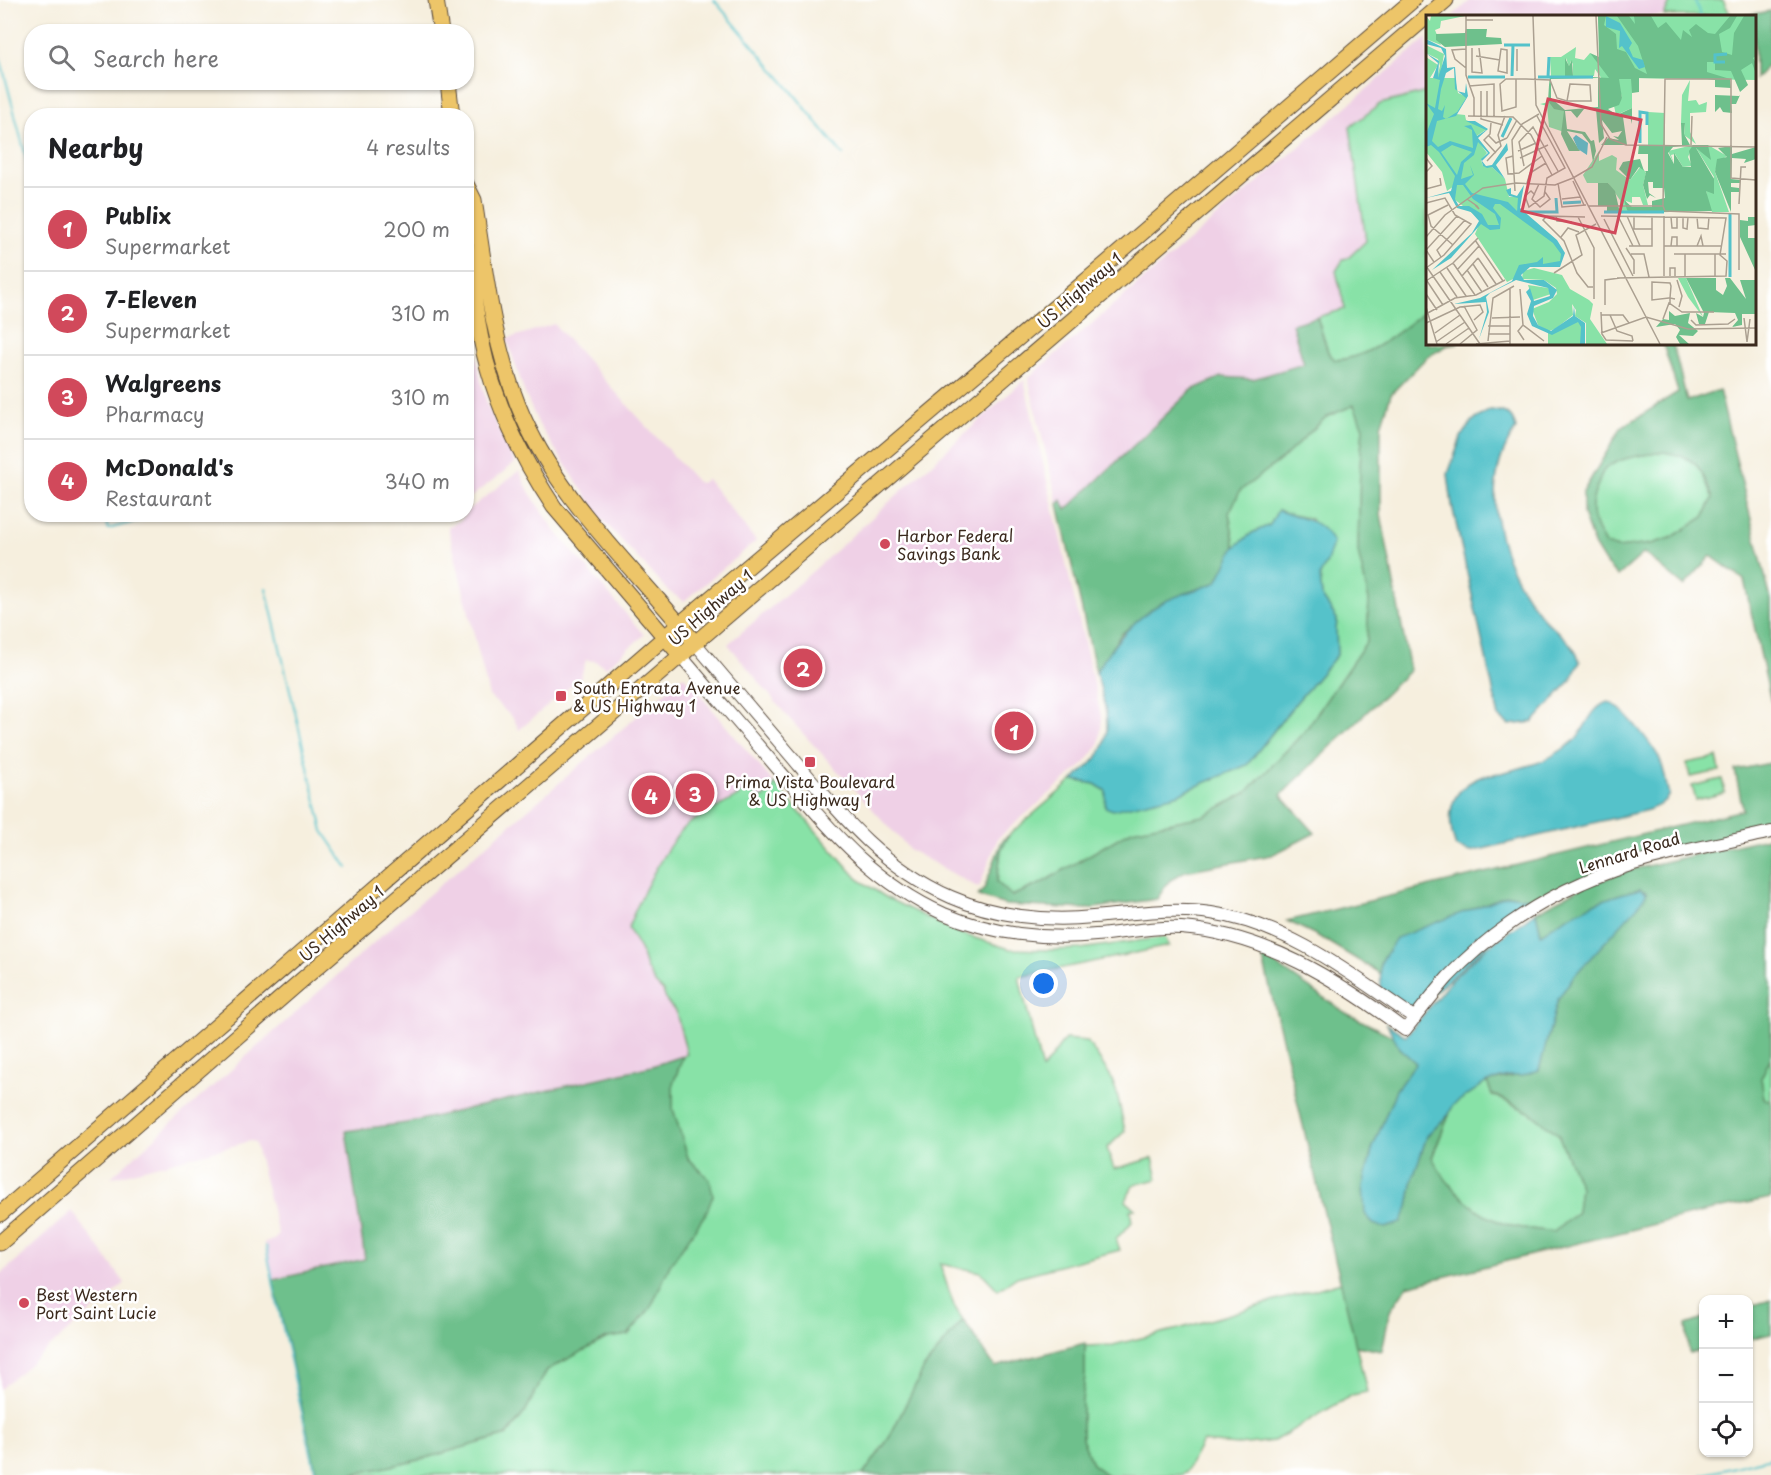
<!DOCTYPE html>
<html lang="en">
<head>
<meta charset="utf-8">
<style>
  :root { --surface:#fff; --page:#f2f2f2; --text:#202124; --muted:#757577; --line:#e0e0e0; --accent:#d1495b }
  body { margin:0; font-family:"Playpen Sans",sans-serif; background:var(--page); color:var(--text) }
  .controls { position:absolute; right:18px; bottom:18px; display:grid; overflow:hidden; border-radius:12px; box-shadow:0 2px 4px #0004 }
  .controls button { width:54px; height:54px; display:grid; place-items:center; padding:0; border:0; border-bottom:2px solid var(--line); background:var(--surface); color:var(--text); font:30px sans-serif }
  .you { position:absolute; left:1044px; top:984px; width:21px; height:21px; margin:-15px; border:4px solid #fff; border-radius:50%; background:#1a73e8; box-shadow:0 0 0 9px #1a73e833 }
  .badge { display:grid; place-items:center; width:39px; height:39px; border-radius:50%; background:var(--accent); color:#fff; font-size:20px; font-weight:700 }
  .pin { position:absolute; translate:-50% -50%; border:3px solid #fff; box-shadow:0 2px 6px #0006 }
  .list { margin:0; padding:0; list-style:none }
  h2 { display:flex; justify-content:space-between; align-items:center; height:78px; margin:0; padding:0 24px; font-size:26px }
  h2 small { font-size:20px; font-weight:400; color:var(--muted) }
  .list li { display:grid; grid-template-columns:39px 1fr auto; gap:18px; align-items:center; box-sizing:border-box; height:84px; padding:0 24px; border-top:2px solid var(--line) }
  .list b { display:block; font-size:22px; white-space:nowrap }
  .list p { margin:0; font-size:20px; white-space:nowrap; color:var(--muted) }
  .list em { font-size:20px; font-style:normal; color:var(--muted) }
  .icon { flex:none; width:33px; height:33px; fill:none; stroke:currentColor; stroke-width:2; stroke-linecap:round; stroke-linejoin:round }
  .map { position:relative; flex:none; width:1771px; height:1475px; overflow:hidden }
  .search { position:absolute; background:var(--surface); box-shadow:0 2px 4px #0004; left:24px; top:24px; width:450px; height:66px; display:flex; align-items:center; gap:15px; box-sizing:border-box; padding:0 21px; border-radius:24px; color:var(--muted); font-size:22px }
  .panel { position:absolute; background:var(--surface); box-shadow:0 2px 4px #0004; left:24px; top:108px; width:450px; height:414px; border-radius:24px }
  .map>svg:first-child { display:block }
  .built { fill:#efd0e6 }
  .green { fill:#88e2a7; stroke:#628662; stroke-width:1.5 }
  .forest { fill:#6ec08c; stroke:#547555; stroke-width:1.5; fill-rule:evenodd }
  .water { fill:#54c2ca; stroke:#487674; stroke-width:1.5 }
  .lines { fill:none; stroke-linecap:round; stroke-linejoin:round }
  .stream { stroke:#54c2ca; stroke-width:2 }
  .minor-casing { stroke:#57483b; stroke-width:14 }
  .major-casing { stroke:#57483b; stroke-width:17 }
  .minor { stroke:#fff; stroke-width:12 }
  .major { stroke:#edc569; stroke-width:15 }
  .poi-dot { fill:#d1495b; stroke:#fff; stroke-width:2 }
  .labels { text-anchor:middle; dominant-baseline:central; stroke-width:5; stroke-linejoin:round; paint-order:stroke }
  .street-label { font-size:16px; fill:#3b2a1e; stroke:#fff }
  .poi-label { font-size:16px; fill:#3b2a1e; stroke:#fff; text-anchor:start }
  .inset-river { fill:none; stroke:#54c2ca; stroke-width:3 }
  .inset-road { fill:none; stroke:#aba091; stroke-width:1.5 }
  .view { fill:#d1495b; fill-opacity:0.15; stroke:#d1495b; stroke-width:3 }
  .inset-edge { fill:none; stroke:#3b2a1e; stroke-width:3 }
</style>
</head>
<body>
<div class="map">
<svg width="1771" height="1475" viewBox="0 0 1771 1475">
  <rect width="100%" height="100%" fill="#fff"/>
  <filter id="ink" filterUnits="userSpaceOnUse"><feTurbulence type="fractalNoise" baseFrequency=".0167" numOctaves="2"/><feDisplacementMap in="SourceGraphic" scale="12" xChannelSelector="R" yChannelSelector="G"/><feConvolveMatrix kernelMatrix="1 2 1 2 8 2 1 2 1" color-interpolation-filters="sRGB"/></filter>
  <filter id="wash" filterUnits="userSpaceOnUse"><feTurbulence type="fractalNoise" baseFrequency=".008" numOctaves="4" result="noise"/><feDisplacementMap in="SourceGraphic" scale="24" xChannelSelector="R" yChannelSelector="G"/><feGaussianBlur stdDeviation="1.35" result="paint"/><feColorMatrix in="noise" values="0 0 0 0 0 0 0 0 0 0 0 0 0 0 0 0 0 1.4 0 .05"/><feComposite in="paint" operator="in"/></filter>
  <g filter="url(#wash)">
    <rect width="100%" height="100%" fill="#f6efde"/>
    <!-- built -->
    <path class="built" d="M1471,0h200l-7,16h-212z
      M1427,38v54l-47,12 -30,23 16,115 -19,17 -2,51 -41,54 -51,15 -32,-2 -29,13 -127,121 -3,-11 -4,4 -30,-126z
      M554,324l143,158 4,1 6,-4 49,62 -72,60 -16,-10 -67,-73 -62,-93 -14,-31 -18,-55z
      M471,328l11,58 6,21 27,56 -48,37 -1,-170z
      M1024,380l78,340 -3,25 -14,18 -87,75 -19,50 -69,-38 -123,-134 -59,-72 85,-73z
      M519,471l11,22 27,40 87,102 -38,32 -11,-6 -9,-1 -5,17 -62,53 -5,-11 -25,-23 -41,-169 13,-7 5,-6 1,-3z
      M684,676l90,107 -3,10 -11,6 -13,-8 -14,9 -45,24 -14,17 -22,35 -14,27 -10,25 13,23 5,17 9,15 8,8 4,11 9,10 11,43 -35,11 -245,57 -61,8 19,128 -92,21 -9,-38 10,-2 4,-6 -23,-92 -4,-1 -141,37 288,-257z
      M72,1211l53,72 -125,106v-114z"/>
    <!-- green -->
    <path class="green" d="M1671,0h52l8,16h-67z
      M1427,92v218c-27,20 -57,49 -92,50l-7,-8 -11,-35 28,-8 -9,-38 7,-11 4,-1 19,-18 -16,-114 30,-23z
      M1354,405l9,23 -3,36 -2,88 11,48 -2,41 -62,90 -59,62 -42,23 -72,14 -92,54 -29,12 -14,-14 4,-32 8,-15 64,-55 22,4 11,7 70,4 71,-30 47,-60 43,-50 -1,-25 1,-11 -15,-22 -2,-22 7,-13 -16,-43 -23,-5 -10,-4 -8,15 -18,8 -17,14 -6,-34 11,-22 43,-33 43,-41z
      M1664,452c36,6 35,15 49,46l-9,19 -33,21 -20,6 -33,4 -13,-4c-14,-23 -18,-37 -6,-62 1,-4 3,-10 6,-13 15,-13 40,-14 59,-17z
      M1717,757l3,14 -30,6 -3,-14z
      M1722,779l3,14 -29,7 -4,-14z
      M774,783l84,96 29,19 72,35 51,16 41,1 29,-1 85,-12 4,9 -150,31 23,93 23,-31 22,2 23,34 7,18 8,38 -18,17 7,21 39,-11 5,21 -25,6 -7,16 9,8 -5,1 2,12 -16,17 4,11 -103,27 -19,13 -17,-18 -41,-8 14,42 9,14 -39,48 -35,70 -26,37h-516l64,-13 96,-27 18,-23 22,-42 60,-32 21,-3 23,-28 19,-42 36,-52 4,-33 -22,-22 -15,-49v-25l10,-28 4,-2 -11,-42 -9,-10 -4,-11 -8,-8 -9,-15 -5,-17 -13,-23c10,-26 40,-90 62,-105 18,-12 39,-20 57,-33l13,9 11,-6z
      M1771,1057v45l-7,-3 -3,-21z
      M1487,1082l5,13 37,17 29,22 22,53 -3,25 -23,20c-13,-2 -28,-3 -42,-6 -34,-9 -64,-37 -80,-68l21,-53z
      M1341,1282l26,110 -15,3 -78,46 -36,4 -36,-3 -16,30 -5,3h-74l-15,-11 -10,-26v-37l3,-25v-30l28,-1 69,-17z"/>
    <!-- forest -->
    <path class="forest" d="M1771,11v51l-16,17 -1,-63h-11z
      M1427,310l1,34h30l-10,1 -21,12 -36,37 -10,32v88l29,156 -129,125 34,38 -43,22 -87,16 -16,10 -12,18 -69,10 -83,-4 -27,-9 6,-7 18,-48 7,-6 -8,15 -4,32 15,14 28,-12 92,-54 72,-14 42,-23 59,-62 62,-90 2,-41 -11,-48 2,-88 3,-36 -9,-23 -28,12 -43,41 -43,33 -11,22 6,34 -18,35 -57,22 -39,30 -25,38 -38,-168 4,-4 4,10 126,-120 29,-13 32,2 51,-15 -12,-40 25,-7 11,35 7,8c35,-1 65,-30 92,-50z
      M1663,344h10l14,57 32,-11 52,210v102l-27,-122 -33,-24 -27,30 -40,-33 -26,23 -12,-12 -13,-21 -10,-29v-22l38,-64 57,-36zM1664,452c36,6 35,15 49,46l-9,19 -33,21 -20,6 -33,4 -13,-4c-14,-23 -18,-37 -6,-62 1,-4 3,-10 6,-13 16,-13 40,-14 59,-17z
      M1771,763v65l-101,23 -136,51 -1,-3 -25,-4 -51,20 -77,49 1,10 -63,-38 -31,-15 456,-111 -8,-40z
      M1771,837v220l-10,21 3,20 7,4v96l-72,15 -292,73 -17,25 -8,40 -26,-5 -94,-391 84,58 48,24 5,11 17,15 -20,27 -23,57 -10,39 45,21 5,-29 14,-42 22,-22 -17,43c16,32 46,60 80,69 14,3 29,4 42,6l23,-20 3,-25 -22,-53 -29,-22 -37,-18 -5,-12c18,-5 35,-6 52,-12l19,-71 15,-22 74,-84 -7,-4c-37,8 -68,23 -99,45l-5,-22 48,-26 46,-16z
      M683,1056l-10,28v25l15,49 22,22 3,16 -7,17 -36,52 -19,42 -23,28 -21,3 -60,32 -22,42 -18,23 -96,27 -64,13h-30l-44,-195 92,-21 -19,-128 61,-8 245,-57z
      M1771,1300v34l-22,5v-33z
      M1703,1319v31l-14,3 -3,-28z
      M963,1320l32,47 90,-24v33l-3,25v37l10,26 15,11h-244l26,-37 35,-70z"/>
    <!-- water -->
    <path class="water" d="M1490,410c15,1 23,4 26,19 -40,58 -17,133 23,184 14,18 34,26 41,49l-10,19 -37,41 -24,3 -10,-8 -47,-212 -4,-31 13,-37 11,-16z
      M1278,510c24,11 42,6 55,33l-6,19 -7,13 2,22 15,22 -1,11 1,25 -43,50 -47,60 -71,30 -63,15 -8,-3 1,-16 -11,-7 -22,-4c10,-9 26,-21 31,-35 8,-23 -2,-50 -8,-73 16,-27 36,-52 64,-68 17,-10 39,-14 57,-22l17,-34 18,-15 18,-8z
      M1608,702c13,2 48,47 53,60 4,11 5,22 8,33 -6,9 -11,11 -21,15l-178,42 -14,-5c-11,-31 -8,-58 27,-71 6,-2 12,-2 18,-3 12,-3 24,-6 36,-10 12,-4 22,-11 32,-18 17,-11 19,-37 39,-43z
      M1640,889l7,4 -8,12 -66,72 -15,22 -19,71 -17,6h-14l-21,6 -34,23 -4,9 -22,22 -14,42 -5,29 -7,16 -16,5 -12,-4 -8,-10 -2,-28 10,-39 23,-57 20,-27 -17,-15 -12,-24 19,12 46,-57 34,-31 50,-36 5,22c31,-22 62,-37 99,-45z
      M1508,895l25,4 1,3 -120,109 -33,-22 -1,-25 16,-26z"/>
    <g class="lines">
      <!-- stream -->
      <path class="stream" d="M714,0l76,89 53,66
        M1695,0l5,16
        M0,57l32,124
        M105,514l3,15 55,-15
        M266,588l57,243 25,37
        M266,1246l11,56 39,173
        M1702,1475l69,-17"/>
    </g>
  </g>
  <g filter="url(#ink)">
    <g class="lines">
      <!-- minor casing -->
      <g class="minor-casing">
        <path id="minor" d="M695,643c32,38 65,76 97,114 48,57 89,109 159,140 43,19 95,25 142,20 39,-3 78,-10 118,-4 77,11 141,62 204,105
          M681,656c32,38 65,75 97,113 52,60 93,112 166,145 47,20 102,26 152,21 28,-2 57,-9 85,-7 85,6 158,53 224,102 14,-18 28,-36 43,-53 37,-39 85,-73 134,-94 59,-27 126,-36 189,-51"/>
      </g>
      <!-- major casing -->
      <g class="major-casing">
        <path id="major" d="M436,0l5,32
          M448,82l4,34
          M466,184l8,16c11,69 18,140 44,205 37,93 116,162 177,238
          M466,248c6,30 9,61 15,91 12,60 39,117 73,168l127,149
          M0,1214l680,-590 413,-349 320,-275
          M0,1243l310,-270 1136,-973"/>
      </g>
      <!-- minor -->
      <use href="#minor" class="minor"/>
      <!-- major -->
      <use href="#major" class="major"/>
    </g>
  </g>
  <!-- markers -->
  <g class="poi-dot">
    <circle cx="885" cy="544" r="6"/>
    <rect x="555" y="690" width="12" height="12" rx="3"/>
    <rect x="804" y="756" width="12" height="12" rx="3"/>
    <circle cx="24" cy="1303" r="6"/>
  </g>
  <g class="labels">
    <!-- street labels -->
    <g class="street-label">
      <text transform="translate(1079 290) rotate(-41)">US Highway 1</text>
      <text transform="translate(710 607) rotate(-41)">US Highway 1</text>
      <text transform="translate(1629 852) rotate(-17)">Lennard Road</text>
      <text transform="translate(341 923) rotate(-41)">US Highway 1</text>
    </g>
    <!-- poi labels -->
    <g class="poi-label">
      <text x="897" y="535">Harbor Federal<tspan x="897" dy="18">Savings Bank</tspan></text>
      <text x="573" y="687">South Entrata Avenue<tspan x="573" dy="18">&amp; US Highway 1</tspan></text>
      <text x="810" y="781" text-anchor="middle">Prima Vista Boulevard<tspan x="810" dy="18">&amp; US Highway 1</tspan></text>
      <text x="36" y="1294">Best Western<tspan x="36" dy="18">Port Saint Lucie</tspan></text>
    </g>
  </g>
  <!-- overview -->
  <g transform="translate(1426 15)">
    <rect width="330" height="330" fill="#f6efde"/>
    <path d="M0,1l4,5 1,-5h34l-24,5 -1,7 -5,2 6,15 -15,-6zM172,1h158v64l-124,-2v30l-16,7 -2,-9 8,-8 -4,-17h-16l4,13 8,5 -9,3 -4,-9v-14h1l-7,-10 -1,7h-21v-12l-2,-3 -2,6 -3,-9 -1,18h-14l-1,-19h11l15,-10 -1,11 9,2 6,-7 11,9zM0,30l18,9 -4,24h15l3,15 9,4 -11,17 9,1 1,5 21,9 -12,8 12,16 -6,7 2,6 9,1 13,12 4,18h10l-2,17 42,31 4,13 -5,6 -35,2 -6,11 -10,5 -32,-48 6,-14 -27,-21v-13l-7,5 -5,-19 -16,-20v-95l12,8 -8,13h7l3,-12 -2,-7 -12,-6zM264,65l-2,21 8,-1 3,5 8,-3 -1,10 -16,1v19l6,12 -12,-9 1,-12h-4l1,-28zM123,87l15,8v22l-15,-5 -2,-21 -7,-2zM222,97l17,1v32h-17zM267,130l-5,12 4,9 -9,1 -8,-13 -4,1 3,9 -6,-13zM282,130l19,11 -9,6 -3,10 14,40h-17l-4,-9 -2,-12 8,-14 -18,-29 11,7zM173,136v10l13,-6 5,3 -1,12 14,10 11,-14 5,7 -3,12 5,20h-5l-3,-8h-8v6l-6,-2 2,12h-8v-13l-12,-17h-21l-4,-8zM108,253l28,7 8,14 19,11 4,4 -3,15 17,25h-21v-21l-11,-7 1,-6 -4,-6 1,11 -18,14 -6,2 -11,-6 -6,-16 17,-7 8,-8 -1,-6 -12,-8 -22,-1 1,-8zM252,263h8l17,39 -15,-20zM102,270l20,3 3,6 -18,6zM146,305l10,2v22h-34v-11z" fill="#88e2a7"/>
    <path d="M172,1h8l-2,9 12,9 1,15 9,3 9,16 12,6 -9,-28 -21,-30h12l6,8 -1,-8h17l7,12 8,-6 15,18 2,-10 9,7 -3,-7 7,-6 12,9 7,1 15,-18h7l-7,12 -11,6 3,18 10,3 2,-22 10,-17h12v40l-3,2 3,5v11l-4,-11 -11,7 7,15 -8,7 -9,-21 -16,-1v-8h-8v10l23,7 1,9 -16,-1v-7l-8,-1 -68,-1v14l-7,1 -1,-14h-12l3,19 -3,7 -11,4 9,6 15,-7v16l-2,-8 -7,1 4,28h-26l7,-7 11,2 -6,-4 5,1 4,-6 -10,2 -10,-13 2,18 -5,5 -3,-34h-12l-7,9 -6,-7h-6l2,18 18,3 6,9 3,-1 2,11 -3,11 -3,-18 -8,-10 -15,-3 13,20h-11l-8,-17 3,-23 -10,-2 -6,-8 1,-16 1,-9h15v-18l4,8 3,-6 1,16 36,2 -19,-25 9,4zM172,63v29l-33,3 -14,-12v-19zM40,14h21l-1,8 15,1 1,6 -57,3 -9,-7v-6l29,-1zM289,80l24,1 1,-1 -4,9h-5l1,9 -9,-1 -3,-5 -5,5zM255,108h4l-1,11 6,11 -17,2 -5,6 6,11v-11l9,14h8l-2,-16 4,-6h15l3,15 -15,-12 18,31v15l-8,-3 6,20 -84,2 -4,-13 8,7h20v-6l13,-3 -1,-10h-11v-6h-5l1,11 7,5 -6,-3 -3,4 -4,-14 3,-13 -7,-5 -9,13 -11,-11 4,-7 17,-3 4,12h4v-17h-10l1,-9h43zM306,131v8l24,-7v12l-12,4 2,-4 -14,-1 -1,21 9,1v3h-9v4l8,1v4h-8v20l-16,-40 2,-13 10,-2 -9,-9zM172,168h10l7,8 5,22 -13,-1v-6h-9zM322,202h8v8l-8,1v12h8v34l-16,-35v-17l8,1zM260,263h30v12l7,5 4,-9 -2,-8h5l16,21 -6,-19h16v34h-14v11l-10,2 6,-7 -3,-7 -26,-1 -4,12h-6l-3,-11 7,4 1,-4zM243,296l6,5 15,-3 -2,10 10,8 -5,5 -14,-1 10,9h-9l-4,-7 4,-7 -5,-6 -19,3 7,-8 6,1z" fill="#6ec08c" fill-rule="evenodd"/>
    <path d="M180,1l14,7 12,20 -3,5 4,9 10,3 2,7 -6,2 -17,-23 -3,2 1,-17 -14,-4zM0,24l20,10 1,19 8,-1 2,24 8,2 1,-10 2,13 -12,20 -19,5 -5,20 6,6 12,-6 23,7 -1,-18 -8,-4 7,-1 6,11 9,-6 -20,-9h9l13,8 -10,9 12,15 -8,8 4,5 6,-1 15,-22 1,7 -12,15 9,14 -13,-12 -5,1 -4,-2 -2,-7 7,-6 -10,-11 -4,13 -10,8 -3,16 12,-4 -3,-10 4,10 -9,9 7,9 36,9 9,9 1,-13 -9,-2 -3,-6 5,-2v6l6,2 7,-11 -4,23 37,32 8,13 -5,14h-30l-9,8 3,5h20l13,10 -4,8 -19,8 -1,10 5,9 13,6 22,-15 1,-10 1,10 10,7v21h-5l1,-17 -3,-5 -26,13 -20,-9 -5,-12 4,-13 -5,-9 4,-4 4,13 16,-5 -2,-8 -32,-8 -26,13 -4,4 3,15 -10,27 8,-27 -1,-10 -32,2 26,-6 32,-17 7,-16 18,-3 6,-5v7l17,-3 1,-7 -8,-11 -53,-39h-5l-2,4 8,10 -1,11 -10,1 -9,-6 -30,34 -19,12 40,-37 7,-12 -8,-9 -14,-4 -8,-15 -23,5 25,-7 4,-15 -16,-24 -8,-7 -5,2v-13l8,-20 -8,-11 9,5 5,-28 -7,-2 5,-15 -12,-10 13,8 -1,17 7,-22 -4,-8 -15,-4zM28,53l1,21 11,9 -9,14 -11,7 -3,-2 2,-12 -3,6 -4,-2 3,-20 5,-16zM26,130l20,7 -11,10 -4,13 -16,-23zM31,170h6l10,14 22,15 4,11h-11l-6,-11 -13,-8h-10l-4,-7zM150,120l12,8 -1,12 -9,-6 -5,-11z" fill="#54c2ca" fill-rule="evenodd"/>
    <path class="inset-river" d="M78,30h26M299,47h-10v-7l12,-1M86,61l1,-31M42,62h37M112,62h10l1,-20M122,62h45M76,122l9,-19M214,128v-31l7,1v12M137,188l18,-1M99,197h32l-1,-14M178,197h60M304,199v63"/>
    <path class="inset-road" d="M40,1v59l8,23v18M107,1l3,89 124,239M170,1l5,108 9,15 16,6 130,2M40,5h27M46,33v24l10,1 -3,-25M40,34l-14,1 3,9 11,9M75,34l6,1v23l-9,-2zM50,41l24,4M91,56v-22M90,64v28l-14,4 -2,-27 6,-5h20l24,1 7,18 10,3M144,69l20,1 1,16h-24zM43,71l25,-2v32M55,76v28l22,6M61,76v25M42,101l45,1 18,18 21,40M65,108l-1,11 -6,6 12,13M63,121l7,7 11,-5M81,123l10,-18M265,130l1,-29M92,136l18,-8M87,141l-7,2 2,16 11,-1 23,-17M0,143l6,8 -6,6M94,143l28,-13M61,146l14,-15 -3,-11 7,-19M98,151l-5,-24 14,-15 25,44M147,163l19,-11 15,-30M147,166l11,24M101,168l3,-10 16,-10M132,168l4,24 24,-2M113,169l-7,15 8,8 10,-8 -5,-7M0,174l15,-4 -1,-7M89,176l-3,-51 10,-16 17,-10M109,180l-4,-4 -6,5 4,11 15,-11 3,-18 18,-10 -28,-52M41,184l10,7 2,3 -4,-4M136,184l18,-2M0,188l19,-5 10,17 16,9 -27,31 -18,13M313,189l2,-37h5M22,190l-20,10 3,11 22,19M162,191h75l2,5 74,3v56M237,191l2,-127h66v99l25,2M130,201l1,5 15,1M175,201l125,2 -6,37 7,6 -1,15 -109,2M192,201l15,30M201,201l13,30M208,201v13h18M238,201v60M152,202l16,31v51M159,202l-38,-1 -4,4 21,21 13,32 11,14h5M245,202l1,11h5v-11M257,202v11l4,1 1,-12M271,202l1,11 10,1 1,-12M178,204l29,57M0,222l19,-22 38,-27 33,-5 39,2 18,-7M135,222l7,-9 11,4M49,225l28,41M203,231h23v-29M238,231h57M245,231l1,-9h5v9M271,231l4,-10 2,10M200,233l8,12v14M205,239h13l5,23M248,239h52M259,239v22M15,242l-4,-7 28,-30M52,243l18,26M8,247l-8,-12 31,-34M27,248l22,32M47,249l15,23M0,251l54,78M21,253l19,28M31,255l22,-24M41,255l15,22M14,257l17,25M128,258l28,-18 -6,-20 20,-11M36,261l16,-18M244,261v-8h5v8M289,262v-23M251,265l5,16 -3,11M0,266l27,-18 25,-25M1,266l16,24M84,274v55M94,274l3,36 21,16M0,279l11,16M244,288v-5l1,-12 -1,-3 -18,-1v18l17,-2h1l5,1M179,290v-25l15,-2M0,292l11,37M175,297l1,22 4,6 27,1M0,299l29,-16 21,-3 29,-15M175,300h22l6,8M184,300l7,16 15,5 1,5M66,303l28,-1M318,303l3,24M237,304l6,-16 13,9h32M265,305l5,5 32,-1 7,-5M0,308l34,-16 20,-2 3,7 -9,8M97,310l-5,6 6,9M62,311h22M9,318l25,-18M175,318l45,-16 42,12 68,-1M62,319h22M62,326l5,-43 21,-12M10,327l29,-20M321,327l3,-23M20,329l23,-16M34,329l17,-14 -13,-24M50,329l34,-3"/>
    <path class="view" d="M122,84l93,21 -26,113 -93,-22z"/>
    <rect width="330" height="330" class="inset-edge"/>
  </g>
</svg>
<div class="controls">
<button>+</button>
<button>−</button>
<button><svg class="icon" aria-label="locate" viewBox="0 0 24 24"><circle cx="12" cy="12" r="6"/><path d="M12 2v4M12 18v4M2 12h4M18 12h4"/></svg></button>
</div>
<div class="you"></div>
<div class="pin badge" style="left:1014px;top:731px">1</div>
<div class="pin badge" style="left:803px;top:668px">2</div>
<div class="pin badge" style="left:695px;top:793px">3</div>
<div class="pin badge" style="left:651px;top:795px">4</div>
<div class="search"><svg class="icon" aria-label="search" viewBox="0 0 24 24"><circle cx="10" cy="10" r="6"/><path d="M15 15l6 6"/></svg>Search here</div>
<section class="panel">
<h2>Nearby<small>4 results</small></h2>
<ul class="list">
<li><span class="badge">1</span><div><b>Publix</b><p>Supermarket</p></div><em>200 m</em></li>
<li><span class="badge">2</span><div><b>7-Eleven</b><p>Supermarket</p></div><em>310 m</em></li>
<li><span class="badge">3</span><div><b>Walgreens</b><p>Pharmacy</p></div><em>310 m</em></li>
<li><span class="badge">4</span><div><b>McDonald's</b><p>Restaurant</p></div><em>340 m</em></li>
</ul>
</section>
</div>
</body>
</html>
